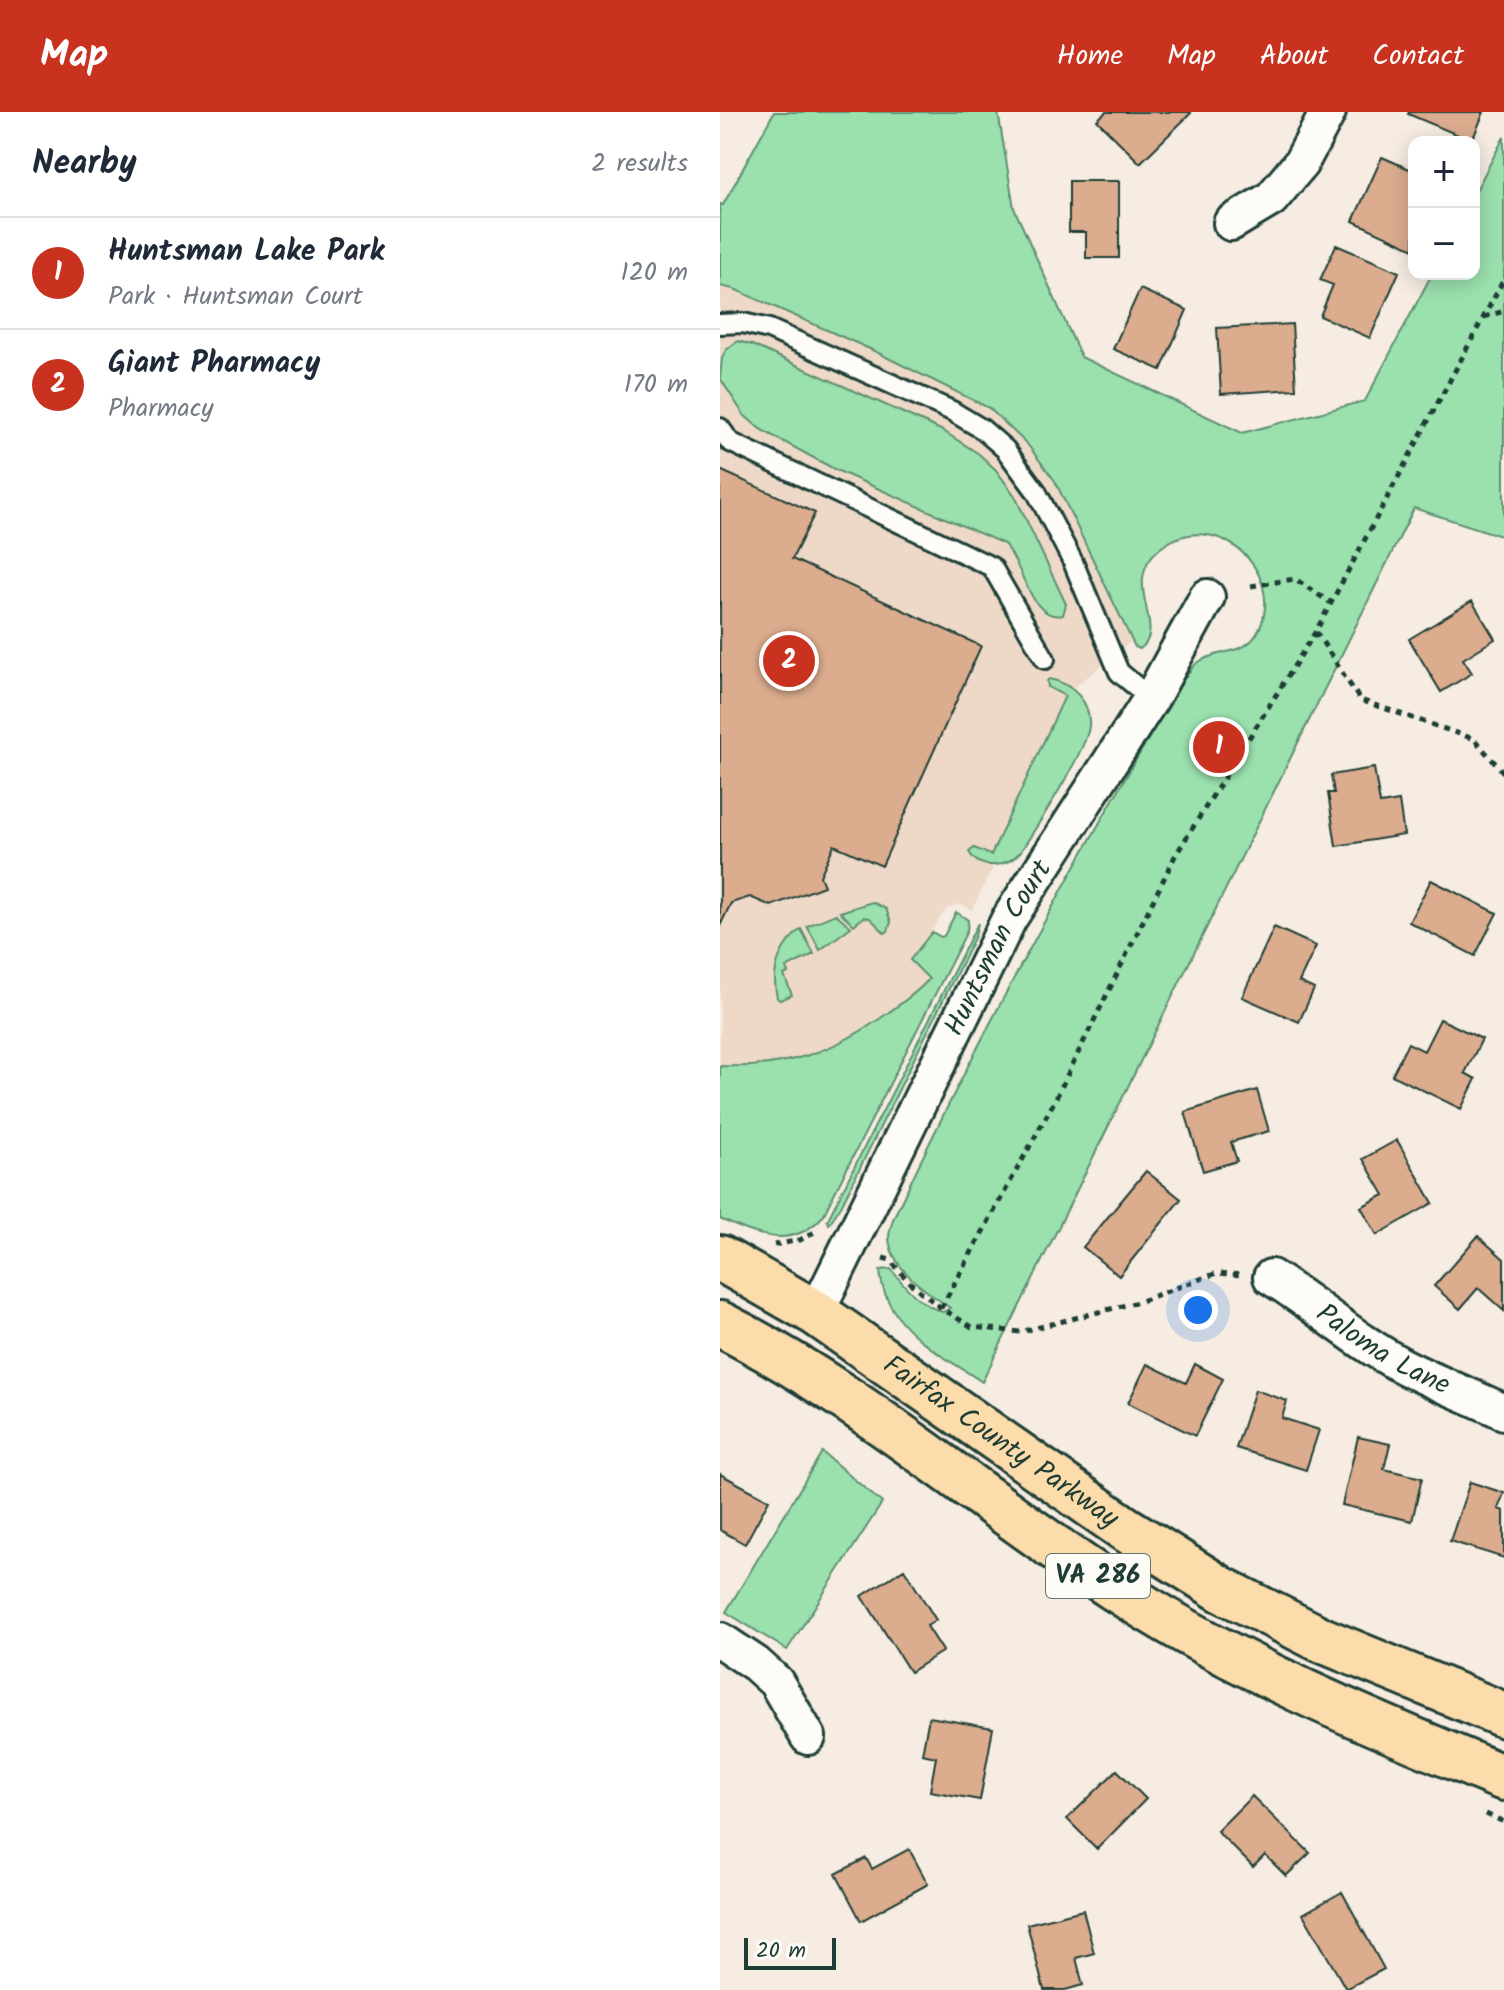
<!DOCTYPE html>
<html lang="en">
<head>
<meta charset="utf-8">
<style>
  :root { --surface:#fff; --page:#f2f2f3; --text:#1f2937; --muted:#747a83; --line:#e0e1e3; --accent:#c8321e }
  body { margin:0; font-family:Kalam,sans-serif; background:var(--page); color:var(--text) }
  .controls { position:absolute; right:24px; top:24px; display:grid; overflow:hidden; border-radius:16px; box-shadow:0 4px 20px #0003 }
  .controls button { width:72px; height:72px; display:grid; place-items:center; padding:0; border:0; border-bottom:2px solid var(--line); background:var(--surface); color:var(--text); font:40px sans-serif }
  .scale { position:absolute; left:24px; bottom:20px; width:92px; box-sizing:border-box; padding-left:8px; border:4px solid #1f3d34; border-top:0; font-size:22px; line-height:28px; white-space:nowrap; color:#1f3d34; -webkit-text-stroke:6px #fdfcf7; paint-order:stroke }
  .you { position:absolute; left:478px; top:1198px; width:28px; height:28px; margin:-20px; border:6px solid #fff; border-radius:50%; background:#1a73e8; box-shadow:0 0 0 12px #1a73e833 }
  .badge { display:grid; place-items:center; width:52px; height:52px; border-radius:50%; background:var(--accent); color:#fff; font-size:26px; font-weight:700 }
  .pin { position:absolute; translate:-50% -50%; border:4px solid #fff; box-shadow:0 2px 8px #0006 }
  .list { margin:0; padding:0; list-style:none }
  h2 { display:flex; justify-content:space-between; align-items:center; height:104px; margin:0; padding:0 32px; font-size:34px }
  h2 small { font-size:26px; font-weight:400; color:var(--muted) }
  .list li { display:grid; grid-template-columns:52px 1fr auto; gap:24px; align-items:center; box-sizing:border-box; height:112px; padding:0 32px; border-top:2px solid var(--line) }
  .list b { display:block; font-size:30px; white-space:nowrap }
  .list p { margin:0; font-size:26px; white-space:nowrap; color:var(--muted) }
  .list em { font-size:26px; font-style:normal; color:var(--muted) }
  .map { position:relative; flex:none; width:784px; height:1878px; overflow:hidden }
  header { display:flex; align-items:center; gap:48px; box-sizing:border-box; height:112px; padding:0 40px; background:var(--accent); color:#fff }
  header strong { font-size:38px }
  nav { display:flex; gap:44px; margin-inline-start:auto; font-size:28px }
  main { display:flex }
  aside { flex:1; background:var(--surface) }
  .map>svg:first-child { display:block }
  .built { fill:#eed9c9 }
  .green { fill:#9be1ae; stroke:#5d8f71; stroke-width:2 }
  .building { fill:#dcac8e; stroke:#1f3d34; stroke-width:2 }
  .lines { fill:none; stroke-linecap:round; stroke-linejoin:round }
  .lane-casing { stroke:#1f3d34; stroke-width:24 }
  .street-casing { stroke:#1f3d34; stroke-width:40 }
  .highway-casing { stroke:#1f3d34; stroke-width:50 }
  .path { stroke:#1f3d34; stroke-width:5; stroke-dasharray:6 6; stroke-linecap:butt }
  .lane { stroke:#fdfcf7; stroke-width:18 }
  .street { stroke:#fdfcf7; stroke-width:34 }
  .highway { stroke:#fddcac; stroke-width:44 }
  .labels { text-anchor:middle; dominant-baseline:central; stroke-width:6; stroke-linejoin:round; paint-order:stroke }
  .shield { fill:#fdfcf7; stroke:#62766e; stroke-width:2 }
  .shield-label { font-size:26px; font-weight:bold; fill:#1f3d34 }
  .street-label { font-size:28px; fill:#1f3d34; stroke:#fdfcf7 }
</style>
</head>
<body>
<header>
<strong>Map</strong>
<nav><a>Home</a><a>Map</a><a>About</a><a>Contact</a></nav>
</header>
<main>
<aside>
<h2>Nearby<small>2 results</small></h2>
<ul class="list">
<li><span class="badge">1</span><div><b>Huntsman Lake Park</b><p>Park · Huntsman Court</p></div><em>120 m</em></li>
<li><span class="badge">2</span><div><b>Giant Pharmacy</b><p>Pharmacy</p></div><em>170 m</em></li>
</ul>
</aside>
<div class="map">
<svg width="784" height="1878" viewBox="0 0 784 1878">
  <rect width="100%" height="100%" fill="#f6ece2"/>
  <filter id="ink" filterUnits="userSpaceOnUse"><feTurbulence type="fractalNoise" baseFrequency=".0125" numOctaves="2"/><feDisplacementMap in="SourceGraphic" scale="16" xChannelSelector="R" yChannelSelector="G"/><feConvolveMatrix kernelMatrix="1 2 1 2 8 2 1 2 1" color-interpolation-filters="sRGB"/></filter>
  <g filter="url(#ink)">
    <!-- built -->
    <path class="built" d="M0,174l14,3 138,61 117,58 38,36 28,37 77,160 -67,54 -74,160 3,10 -22,45 -13,-6 -12,5 -37,51 19,19 -7,8 -76,54 -49,19 -40,6h-37z"/>
    <!-- green -->
    <path class="green" d="M54,0h224l16,96 67,149 161,76 123,-32 67,-127h42v-80l30,-57v400l-90,-29 -432,874c-42,-29 -98,-54 -102,-112l11,-1c15,19 28,35 52,43l7,-4c-22,-16 -60,-39 -61,-71 0,-5 3,-13 4,-18 88,-187 186,-366 292,-542 4,-4 8,-11 12,-14 21,-15 49,-6 62,-33 28,-60 -46,-126 -100,-81 -40,33 10,79 -19,100l-5,-2 -80,-166 -28,-37 -38,-36 -117,-58 -138,-61 -14,-3v-82l3,1z
      M18,229l14,4 191,86 36,23 17,16 19,26 51,108 -3,11c-33,7 -40,-52 -59,-71l-168,-74 -76,-41 -16,-14 -24,-37 2,-20 4,-8z
      M329,567c23,4 42,23 40,47 -2,23 -53,102 -68,125 -13,16 -41,21 -52,1l5,-4 17,7 74,-159 -17,-9 -1,-6z
      M152,790l14,7 5,13 -3,9 -3,2 -15,-15 -6,-1 -10,8 -14,-13z
      M236,800l12,8 -1,11 -144,285c-31,35 -67,19 -103,3v-153c63,3 114,-14 165,-51 15,-11 31,-21 44,-36l-19,-19 22,-28 9,5 3,-1z
      M116,802l15,13 -31,23 -13,-24z
      M258,811l-3,13 -134,270 -12,18 -2,-3z
      M81,817l13,25 -28,14 2,5 -4,2 8,20 -12,5 -3,-2c-6,-27 2,-51 24,-69z
      M102,1340l60,51 -95,147 -61,-38z"/>
    <!-- building -->
    <path class="building" d="M386,0h84l1,1 -51,50 -43,-43z
      M689,0h75l-12,29 -64,-27z
      M662,45l32,14v78l-61,-28z
      M349,69h50v77h-33v-26h-17z
      M616,133l63,27 -29,66 -50,-22 13,-31 -13,-5z
      M420,177l47,21 -26,60 -48,-21z
      M572,212l4,65 -75,5 -4,-66z
      M0,358l95,43 -23,46 189,87 -99,220 -48,-21 -14,31 4,10 -53,20 -21,-9 -19,6 -11,23z
      M752,489l23,38 -32,20 9,14 -31,19 -32,-53z
      M654,656l6,36 19,-3 5,34 -68,11 -8,-53h6l-3,-18z
      M711,768l66,33 -22,43 -66,-34z
      M554,815l42,19 -17,36 15,7 -15,33 -57,-25z
      M720,907l42,20 -17,34 11,6 -15,30 -69,-34 16,-32 16,8z
      M537,978l12,41 -38,11 6,19 -34,10 -18,-59z
      M677,1028l36,63 -56,32 -16,-28 23,-12 -21,-36z
      M426,1059l35,28 -62,77 -36,-29z
      M758,1124l26,23v52l-26,-23 -18,21 -26,-23z
      M427,1252l39,19 9,-19 28,15 -28,57 -67,-33z
      M535,1278l32,11 -5,17 37,12 -13,40 -70,-22z
      M638,1325l32,7 -6,25 38,9 -10,43 -70,-16z
      M0,1362l49,26 -24,44 -25,-14z
      M750,1370l34,11 -6,16 6,2v47l-54,-17z
      M184,1457l32,51 -9,6 16,25 -33,21 -48,-76z
      M209,1605l64,11 -13,72 -50,-9 6,-34 -14,-3z
      M397,1658l29,29 -49,50 -30,-30z
      M532,1684l58,57 -24,23 -21,-21 -12,12 -36,-36z
      M189,1737l19,35 -67,37 -25,-47 30,-16 6,11z
      M622,1780l42,77 -38,20 -43,-75z
      M363,1798l11,43 -18,5 7,27 -18,5h-21l-17,-66z"/>
    <g class="lines">
      <!-- lane casing -->
      <g class="lane-casing">
        <path id="lane" d="M0,212l23,-1 26,6 183,82 30,18 23,20 31,42 37,71 46,110 32,27
          M0,316l10,14 262,125 53,92"/>
      </g>
      <!-- street casing -->
      <g class="street-casing">
        <g id="street">
          <path d="M511,111l40,-24 30,-36 27,-51"/>
          <path id="s1" d="M551,1165c45,28 85,64 132,89 33,17 68,30 101,46"/>
          <path id="s2" d="M96,1201l193,-394 142,-220 56,-102"/>
          <path d="M0,1528l36,24 20,18 32,55"/>
        </g>
      </g>
      <!-- highway casing -->
      <g class="highway-casing">
        <g id="highway">
          <path id="s3" d="M0,1146l96,55 308,215 97,61 101,51 182,75"/>
          <path d="M0,1212c148,75 274,188 413,276 117,74 244,125 371,178"/>
        </g>
      </g>
      <!-- path -->
      <path class="path" d="M764,205l20,-6
        M531,474l44,-7 36,24
        M596,520l44,68 114,39 30,34
        M54,1133l26,-5 18,-10
        M163,1146l7,2 19,22 32,26 31,19 48,5 118,-30 79,-29 25,2
        M221,1196l113,-206 121,-246 141,-225 188,-352
        M766,1702l18,8"/>
      <!-- lane -->
      <use href="#lane" class="lane"/>
      <!-- street -->
      <use href="#street" class="street"/>
      <!-- highway -->
      <use href="#highway" class="highway"/>
    </g>
  </g>
  <g class="labels">
    <!-- shield labels -->
    <rect class="shield" x="326" y="1442" width="104" height="44" rx="6"/>
    <g class="shield-label">
      <text x="378" y="1464">VA 286</text>
    </g>
    <!-- street labels -->
    <g class="street-label">
      <text stroke="none"><textPath href="#s2" startOffset="408">Huntsman Court</textPath></text>
      <text stroke="none"><textPath href="#s1" startOffset="134">Paloma Lane</textPath></text>
      <text stroke="none"><textPath href="#s3" startOffset="336">Fairfax County Parkway</textPath></text>
    </g>
  </g>
</svg>
<div class="controls">
<button>+</button>
<button>−</button>
</div>
<div class="scale">20 m</div>
<div class="you"></div>
<div class="pin badge" style="left:499px;top:635px">1</div>
<div class="pin badge" style="left:69px;top:549px">2</div>
</div>
</main>
</body>
</html>
